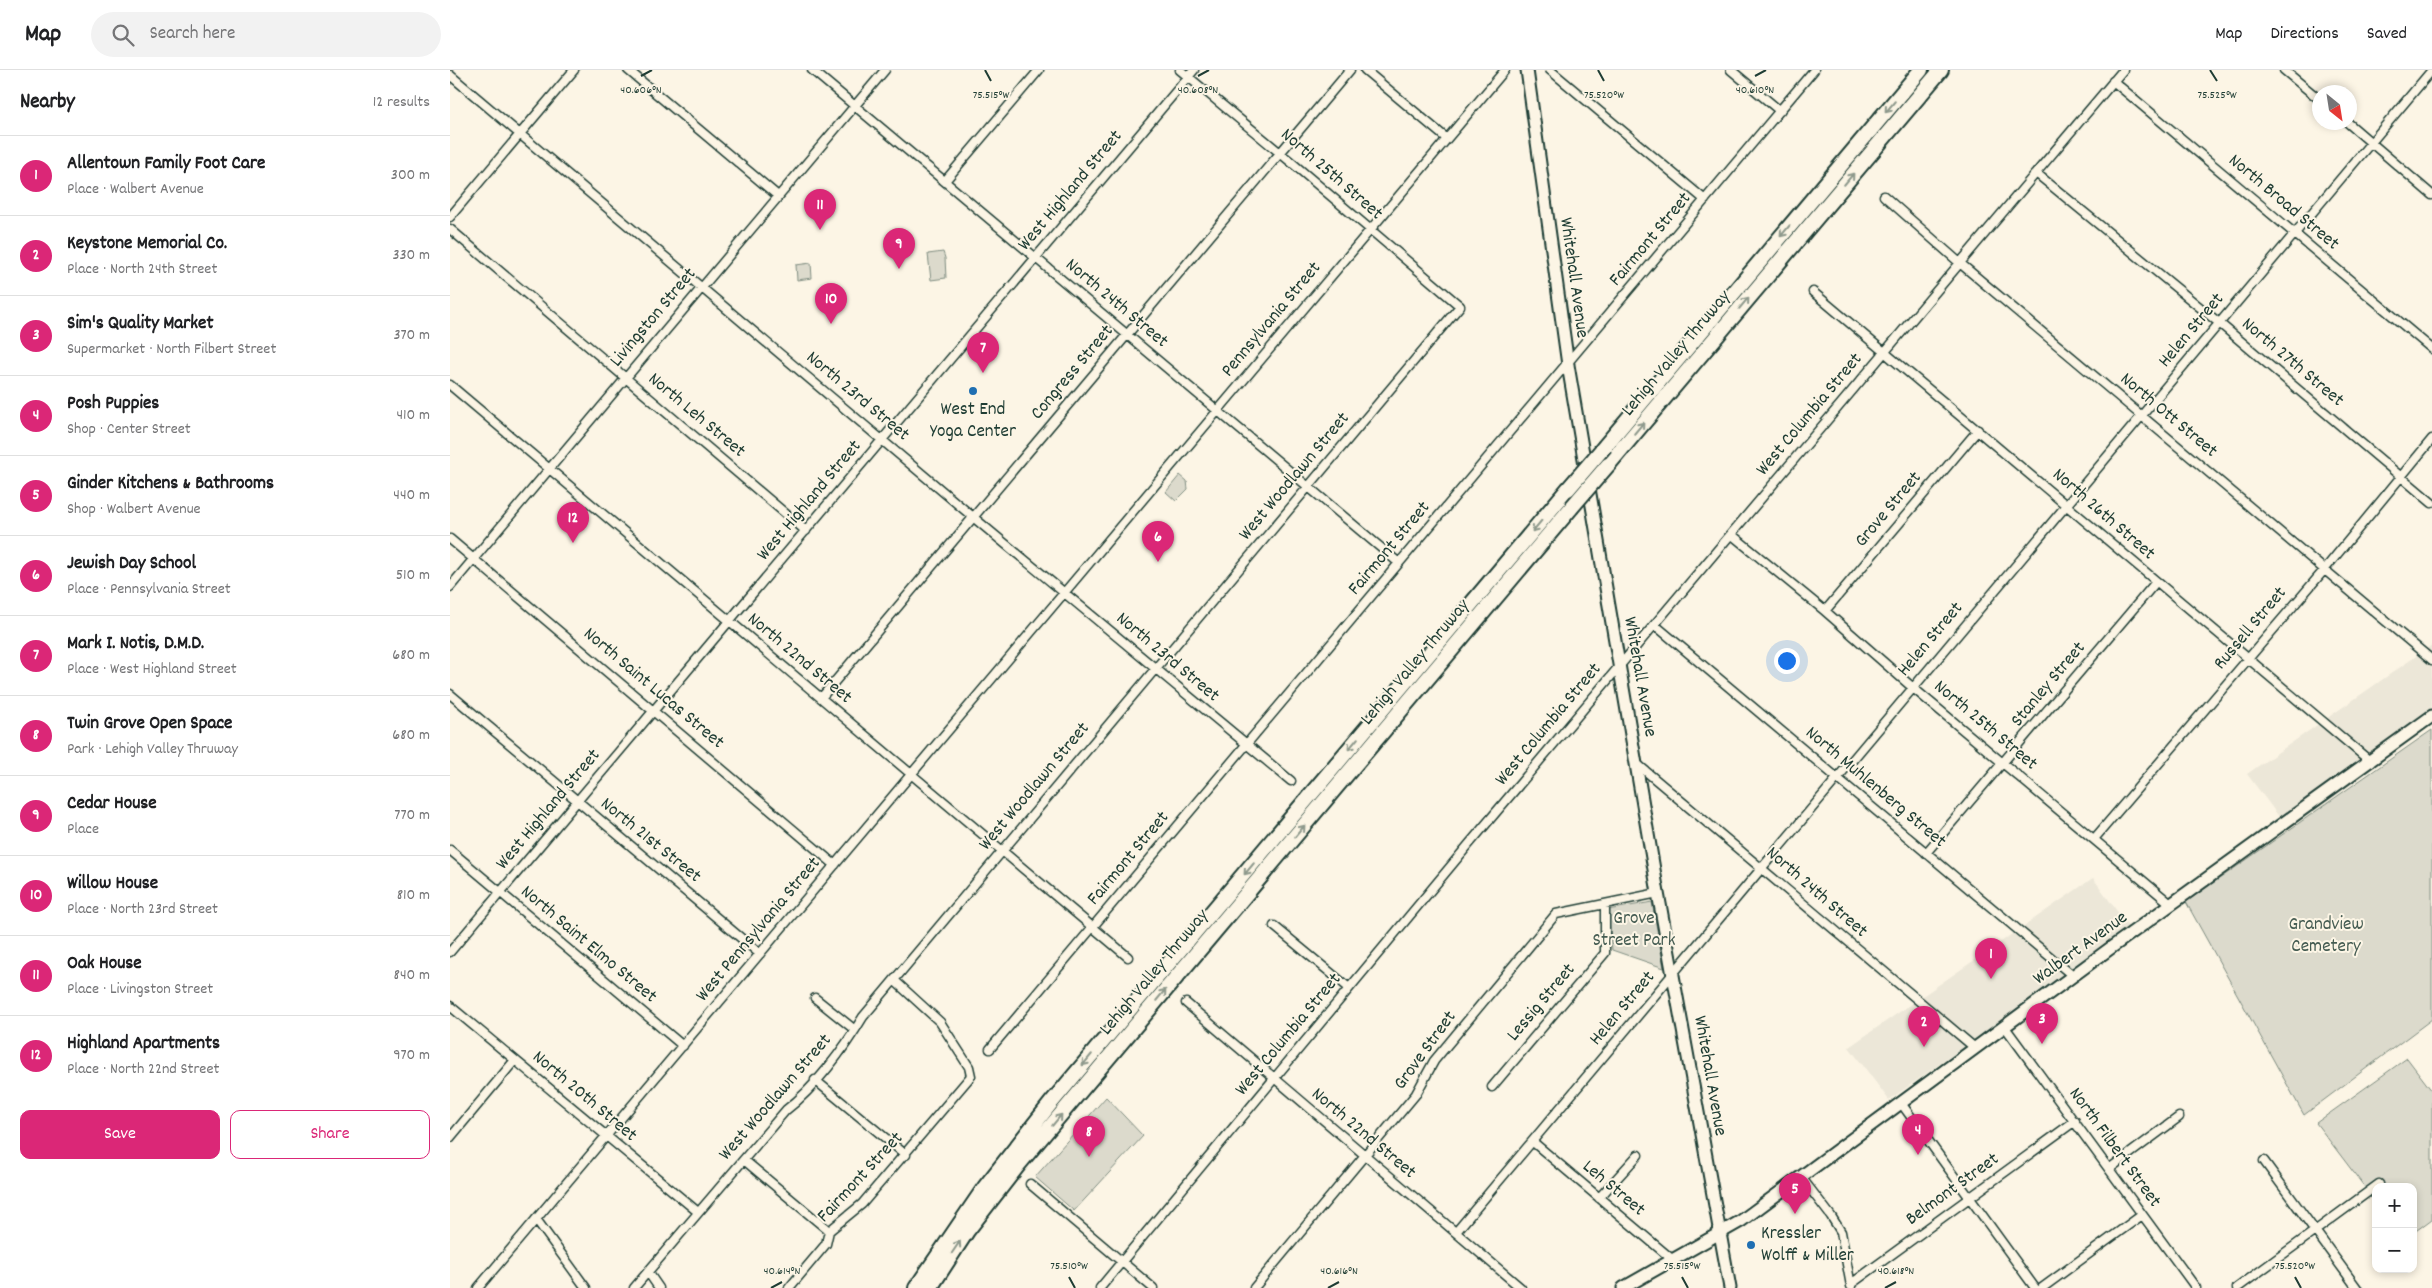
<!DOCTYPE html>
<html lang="en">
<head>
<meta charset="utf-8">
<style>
  :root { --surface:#fff; --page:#f2f2f2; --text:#202124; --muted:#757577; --line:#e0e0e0; --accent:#db2777 }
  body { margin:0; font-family:Dekko,sans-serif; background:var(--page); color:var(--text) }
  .controls { position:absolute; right:15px; bottom:15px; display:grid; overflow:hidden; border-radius:10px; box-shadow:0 2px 8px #0003 }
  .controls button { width:45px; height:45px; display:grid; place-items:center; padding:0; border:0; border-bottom:1px solid var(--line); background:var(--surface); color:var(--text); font:25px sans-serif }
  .compass { position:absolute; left:1862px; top:15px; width:45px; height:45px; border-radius:50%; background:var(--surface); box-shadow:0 2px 8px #0003; rotate:150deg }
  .you { position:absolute; left:1336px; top:590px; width:18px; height:18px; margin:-12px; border:4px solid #fff; border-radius:50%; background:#1a73e8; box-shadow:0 0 0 8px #1a73e833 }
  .badge { display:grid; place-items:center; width:32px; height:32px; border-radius:50%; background:var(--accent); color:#fff; font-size:16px; font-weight:700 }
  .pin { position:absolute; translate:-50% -41px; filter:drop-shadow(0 1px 2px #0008) }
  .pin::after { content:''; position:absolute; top:26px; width:18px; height:15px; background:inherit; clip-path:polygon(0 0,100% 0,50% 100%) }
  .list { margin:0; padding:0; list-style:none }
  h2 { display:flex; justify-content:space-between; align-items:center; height:65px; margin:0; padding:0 20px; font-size:21px }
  h2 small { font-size:16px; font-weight:400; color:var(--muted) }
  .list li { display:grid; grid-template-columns:32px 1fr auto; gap:15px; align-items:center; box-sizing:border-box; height:80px; padding:0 20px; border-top:1px solid var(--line) }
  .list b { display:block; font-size:19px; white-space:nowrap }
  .list p { margin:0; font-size:16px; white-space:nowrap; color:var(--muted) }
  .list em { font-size:16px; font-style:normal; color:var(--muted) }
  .actions { display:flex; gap:10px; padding:15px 20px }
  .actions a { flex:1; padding:11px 0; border:1px solid var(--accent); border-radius:10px; text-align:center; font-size:18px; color:var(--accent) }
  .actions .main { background:var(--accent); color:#fff }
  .icon { flex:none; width:28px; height:28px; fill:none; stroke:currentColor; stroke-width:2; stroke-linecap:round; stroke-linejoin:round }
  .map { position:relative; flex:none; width:1982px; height:1218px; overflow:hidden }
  header { display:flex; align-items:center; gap:30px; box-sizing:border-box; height:70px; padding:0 25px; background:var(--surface); border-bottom:1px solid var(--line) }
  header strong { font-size:24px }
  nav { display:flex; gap:28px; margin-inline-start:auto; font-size:18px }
  .search { width:350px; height:45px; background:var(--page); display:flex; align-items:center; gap:12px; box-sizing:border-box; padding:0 18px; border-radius:28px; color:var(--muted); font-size:19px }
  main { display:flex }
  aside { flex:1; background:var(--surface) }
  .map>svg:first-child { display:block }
  .built { fill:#ece7d8 }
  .green { fill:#dcdacc; stroke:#7e8c80 }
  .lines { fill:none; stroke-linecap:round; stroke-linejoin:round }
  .street-casing { stroke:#1f3d34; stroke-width:11 }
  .secondary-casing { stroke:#1f3d34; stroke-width:15 }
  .highway-casing { stroke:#1f3d34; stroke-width:18 }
  .street { stroke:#fcf5e5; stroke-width:8 }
  .secondary { stroke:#fcf5e5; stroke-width:11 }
  .highway { stroke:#fcf5e5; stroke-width:14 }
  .highway-bridge-casing { stroke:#1f3d34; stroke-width:18; stroke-linecap:butt }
  .highway-bridge { stroke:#fcf5e5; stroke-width:14 }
  .oneway { stroke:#8e998c }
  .ticks { fill:none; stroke:#1f3d34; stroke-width:2 }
  .poi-dot { fill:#1f6fb2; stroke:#fcf5e5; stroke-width:2 }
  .labels { text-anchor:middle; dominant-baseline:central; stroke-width:4; stroke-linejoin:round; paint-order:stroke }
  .street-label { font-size:19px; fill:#1f3d34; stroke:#fcf5e5 }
  .poi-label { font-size:19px; fill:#1f3d34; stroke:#fcf5e5 }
  .park-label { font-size:19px; fill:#455c52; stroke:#fcf5e5 }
  .ticks-label { font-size:12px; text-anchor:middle; fill:#1f3d34; stroke:#fcf5e5; stroke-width:4; stroke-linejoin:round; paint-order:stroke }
</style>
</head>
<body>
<header>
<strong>Map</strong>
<div class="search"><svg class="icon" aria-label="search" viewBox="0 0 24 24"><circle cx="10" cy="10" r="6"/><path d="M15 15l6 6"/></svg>Search here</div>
<nav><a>Map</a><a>Directions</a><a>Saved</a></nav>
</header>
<main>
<aside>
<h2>Nearby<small>12 results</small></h2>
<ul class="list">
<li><span class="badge">1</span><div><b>Allentown Family Foot Care</b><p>Place · Walbert Avenue</p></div><em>300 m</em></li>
<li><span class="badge">2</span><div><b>Keystone Memorial Co.</b><p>Place · North 24th Street</p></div><em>330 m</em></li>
<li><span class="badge">3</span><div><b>Sim's Quality Market</b><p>Supermarket · North Filbert Street</p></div><em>370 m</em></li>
<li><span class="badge">4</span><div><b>Posh Puppies</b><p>Shop · Center Street</p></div><em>410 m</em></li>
<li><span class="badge">5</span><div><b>Ginder Kitchens &amp; Bathrooms</b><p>Shop · Walbert Avenue</p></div><em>440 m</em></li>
<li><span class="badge">6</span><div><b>Jewish Day School</b><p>Place · Pennsylvania Street</p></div><em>510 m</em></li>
<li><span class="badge">7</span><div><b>Mark I. Notis, D.M.D.</b><p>Place · West Highland Street</p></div><em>680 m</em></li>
<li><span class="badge">8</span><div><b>Twin Grove Open Space</b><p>Park · Lehigh Valley Thruway</p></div><em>680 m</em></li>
<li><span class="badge">9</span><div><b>Cedar House</b><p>Place</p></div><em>770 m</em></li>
<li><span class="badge">10</span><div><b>Willow House</b><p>Place · North 23rd Street</p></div><em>810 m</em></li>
<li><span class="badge">11</span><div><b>Oak House</b><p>Place · Livingston Street</p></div><em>840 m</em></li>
<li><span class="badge">12</span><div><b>Highland Apartments</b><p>Place · North 22nd Street</p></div><em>970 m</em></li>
</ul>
<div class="actions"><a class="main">Save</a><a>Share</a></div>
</aside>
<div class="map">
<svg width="1982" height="1218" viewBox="0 0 1982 1218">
  <rect width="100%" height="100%" fill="#fcf5e5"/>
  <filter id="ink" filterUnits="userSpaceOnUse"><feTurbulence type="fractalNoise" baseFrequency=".02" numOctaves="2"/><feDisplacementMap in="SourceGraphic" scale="10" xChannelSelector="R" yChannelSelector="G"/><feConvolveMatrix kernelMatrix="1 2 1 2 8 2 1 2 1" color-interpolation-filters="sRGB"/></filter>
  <g filter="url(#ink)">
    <!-- built -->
    <path class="built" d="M1982,575v62l-152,111 -33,-44z
      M1643,808l37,51 -241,171 -40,-53z"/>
    <!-- green -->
    <path class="green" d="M493,182l2,6 1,20 -15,2 -3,-26z
      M361,193l1,15 -15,2 -1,-15z
      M730,405l7,6 1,8 -12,12 -10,-9z
      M1982,660v289l-128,96 -118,-213z
      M1202,832l12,66 -52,-18 -4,-40z
      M1957,988l25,33v128l-19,14v-46h-37v15l-60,-79z
      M656,1027l37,39 -69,75 -39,-34z"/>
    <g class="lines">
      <!-- street casing -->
      <g class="street-casing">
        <path id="street" d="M178,0l150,126
          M362,0l587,493
          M915,0l81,68
          M1100,0l155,130
          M1281,0l49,41
          M1834,0l36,30
          M0,5l523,442 318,264
          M1663,11l319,268
          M1897,52l85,73
          M1586,103l188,154 208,176
          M495,111l94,-111
          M1434,126l77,68 471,396
          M0,147l124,-147
          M0,159l356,302
          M1363,222l558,470
          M0,315l678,572
          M1281,464l94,77 87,76 260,218
          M0,469l385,326
          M0,517l435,-517
          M1375,541l153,-181
          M1205,555l418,351
          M0,624l310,260
          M371,628l529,-628
          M1186,693l339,285
          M1644,769l231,-270 107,-130
          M0,780l233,196
          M1476,783l230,-271
          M824,856l75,62
          M0,882l744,-882
          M365,928l40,32
          M736,933l335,285
          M0,936l248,206
          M1555,957l191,261
          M540,979l824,-979
          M365,1010l91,75
          M1042,1017l113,-134v-49
          M1451,1033l134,185
          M0,1068l65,-78
          M1083,1072l140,118
          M294,1090l85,71
          M1814,1091l93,127
          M1659,1099l70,-52
          M1351,1107l30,39 10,16 10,54
          M580,1114l123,104
          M1149,1128l39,-43
          M86,1149l50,69
          M1006,1162l976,-1162
          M198,1202l11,16
          M1401,1214l224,-163
          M28,1218l1027,-1218
          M184,1218l152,-178c29,-22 58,-61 77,-93l597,-711 -169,-144 -111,-92
          M339,1218l37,-44 3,-13 33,-27 109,-128 -2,-9 -29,-45 -46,-42
          M650,1218l370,-445 653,-773
          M804,1218l162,-194 18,-33 122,-147 102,-21
          M1592,1218l100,-73
          M1787,1218l142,-104"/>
      </g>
      <!-- secondary casing -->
      <g class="secondary-casing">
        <path id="secondary" d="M1077,0l41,295 90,528 72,395
          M1173,1218l118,-67 371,-274 320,-231"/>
      </g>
      <!-- highway casing -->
      <g class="highway-casing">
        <path id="highway" d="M1155,376l316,-376
          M1158,395l333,-395
          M466,1218l69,-101 66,-84 517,-614
          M480,1218l37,-57 52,-67 552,-656"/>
      </g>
      <!-- street -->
      <use href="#street" class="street"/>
      <!-- secondary -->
      <use href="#secondary" class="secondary"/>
      <!-- highway -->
      <use href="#highway" class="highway"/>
      <!-- highway-bridge casing -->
      <g class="highway-bridge-casing">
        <path id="highway-bridge" d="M1118,419l37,-43
          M1121,438l37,-43"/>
      </g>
      <!-- highway-bridge -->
      <use href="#highway-bridge" class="highway-bridge"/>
    </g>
    <!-- one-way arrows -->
    <defs><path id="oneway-shaft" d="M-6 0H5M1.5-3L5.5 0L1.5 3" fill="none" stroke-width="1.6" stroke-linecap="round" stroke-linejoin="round" transform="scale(1.25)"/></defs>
    <g class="oneway">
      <use href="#oneway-shaft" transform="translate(1440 37) rotate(130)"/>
      <use href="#oneway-shaft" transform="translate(1399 109) rotate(-50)"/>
      <use href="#oneway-shaft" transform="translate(1335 161) rotate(130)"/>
      <use href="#oneway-shaft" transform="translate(1294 233) rotate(-50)"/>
      <use href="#oneway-shaft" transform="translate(1189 358) rotate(-50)"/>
      <use href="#oneway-shaft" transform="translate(1087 456) rotate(130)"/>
      <use href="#oneway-shaft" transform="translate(903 674) rotate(130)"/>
      <use href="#oneway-shaft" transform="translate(850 761) rotate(-50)"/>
      <use href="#oneway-shaft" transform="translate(799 799) rotate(130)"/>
      <use href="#oneway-shaft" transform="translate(711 925) rotate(-50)"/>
      <use href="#oneway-shaft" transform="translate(637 990) rotate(130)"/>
      <use href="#oneway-shaft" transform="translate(607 1050) rotate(-50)"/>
      <use href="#oneway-shaft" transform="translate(506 1177) rotate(-56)"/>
    </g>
  </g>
  <!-- ticks -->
  <path class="ticks" d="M535,0l6,11M1148,0l6,11M1760,0l7,11M191,6l11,-6M748,6l11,-6M1305,6l11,-6M619,1207l6,11M1232,1207l6,11M1845,1207l6,11M321,1218l11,-6M878,1218l11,-6M1435,1218l11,-6"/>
  <!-- markers -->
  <g class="poi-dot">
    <circle cx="523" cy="321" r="5"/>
    <circle cx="1301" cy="1175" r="5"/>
  </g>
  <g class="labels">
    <!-- street labels -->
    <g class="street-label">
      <text transform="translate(881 105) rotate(41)">North 25th Street</text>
      <text transform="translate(621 121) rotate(-50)">West Highland Street</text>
      <text transform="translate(1833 133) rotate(40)">North Broad Street</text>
      <text transform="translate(1201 170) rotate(-50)">Fairmont Street</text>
      <text transform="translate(1123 208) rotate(82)">Whitehall Avenue</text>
      <text transform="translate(666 234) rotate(40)">North 24th Street</text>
      <text transform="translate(204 248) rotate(-50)">Livingston Street</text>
      <text transform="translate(822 250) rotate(-50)">Pennsylvania Street</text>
      <text transform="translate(1742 261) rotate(-50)">Helen Street</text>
      <text transform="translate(1227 284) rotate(-50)">Lehigh Valley Thruway</text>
      <text transform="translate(1842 293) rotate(40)">North 27th Street</text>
      <text transform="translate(623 303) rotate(-50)">Congress Street</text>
      <text transform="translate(407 327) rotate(40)">North 23rd Street</text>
      <text transform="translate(1360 345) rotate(-50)">West Columbia Street</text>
      <text transform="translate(246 346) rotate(40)">North Leh Street</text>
      <text transform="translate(1718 346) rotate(40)">North Ott Street</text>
      <text transform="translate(845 407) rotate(-50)">West Woodlawn Street</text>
      <text transform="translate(360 431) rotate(-50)">West Highland Street</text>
      <text transform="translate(1439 440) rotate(-50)">Grove Street</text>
      <text transform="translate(1653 445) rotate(41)">North 26th Street</text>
      <text transform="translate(940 479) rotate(-50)">Fairmont Street</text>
      <text transform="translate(1801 559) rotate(-50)">Russell Street</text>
      <text transform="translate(1481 570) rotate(-50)">Helen Street</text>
      <text transform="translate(717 588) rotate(40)">North 23rd Street</text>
      <text transform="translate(349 589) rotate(40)">North 22nd Street</text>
      <text transform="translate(966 593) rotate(-50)">Lehigh Valley Thruway</text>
      <text transform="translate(1189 607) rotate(80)">Whitehall Avenue</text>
      <text transform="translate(1599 615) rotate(-50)">Stanley Street</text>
      <text transform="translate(203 619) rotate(40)">North Saint Lucas Street</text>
      <text transform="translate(1099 655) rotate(-50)">West Columbia Street</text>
      <text transform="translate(1535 656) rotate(40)">North 25th Street</text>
      <text transform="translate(585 717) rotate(-50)">West Woodlawn Street</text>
      <text transform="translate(1425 718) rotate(40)">North Muhlenberg Street</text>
      <text transform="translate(99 740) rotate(-50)">West Highland Street</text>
      <text transform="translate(200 771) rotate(39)">North 21st Street</text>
      <text transform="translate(679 789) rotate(-50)">Fairmont Street</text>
      <text transform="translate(1366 823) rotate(41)">North 24th Street</text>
      <text transform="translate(309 860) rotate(-50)">West Pennsylvania Street</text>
      <text transform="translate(138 875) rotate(40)">North Saint Elmo Street</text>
      <text transform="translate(1631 879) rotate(-36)">Walbert Avenue</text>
      <text transform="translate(705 903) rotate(-50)">Lehigh Valley Thruway</text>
      <text transform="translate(1092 933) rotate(-50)">Lessig Street</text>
      <text transform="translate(1173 939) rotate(-50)">Helen Street</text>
      <text transform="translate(839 965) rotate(-50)">West Columbia Street</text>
      <text transform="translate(976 981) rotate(-54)">Grove Street</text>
      <text transform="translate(1259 1006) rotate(80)">Whitehall Avenue</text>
      <text transform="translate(134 1027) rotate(40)">North 20th Street</text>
      <text transform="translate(326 1028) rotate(-49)">West Woodlawn Street</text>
      <text transform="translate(913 1064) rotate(40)">North 22nd Street</text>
      <text transform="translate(1664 1078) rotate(54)">North Filbert Street</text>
      <text transform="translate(411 1108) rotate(-47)">Fairmont Street</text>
      <text transform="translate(1163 1119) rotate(40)">Leh Street</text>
      <text transform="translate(1503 1120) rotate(-36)">Belmont Street</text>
    </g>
    <!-- poi labels -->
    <g class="poi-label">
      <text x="523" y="340">West End<tspan x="523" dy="22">Yoga Center</tspan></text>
      <text x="1311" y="1164" text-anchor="start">Kressler<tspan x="1311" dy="22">Wolff &amp; Miller</tspan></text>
    </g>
    <!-- park labels -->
    <g class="park-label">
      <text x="1184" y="849">Grove<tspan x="1184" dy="22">Street Park</tspan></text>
      <text x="1876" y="855">Grandview<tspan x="1876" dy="22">Cemetery</tspan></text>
    </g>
  </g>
  <g class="ticks-label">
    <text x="191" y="23">40.606°N</text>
    <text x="748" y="23">40.608°N</text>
    <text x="1305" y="23">40.610°N</text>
    <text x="1767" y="28">75.525°W</text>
    <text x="541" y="28">75.515°W</text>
    <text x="1154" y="28">75.520°W</text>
    <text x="619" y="1199">75.510°W</text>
    <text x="1232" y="1199">75.515°W</text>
    <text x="1845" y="1199">75.520°W</text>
    <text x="332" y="1204">40.614°N</text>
    <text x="889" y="1204">40.616°N</text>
    <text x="1446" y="1204">40.618°N</text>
  </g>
</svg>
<div class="controls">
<button>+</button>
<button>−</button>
</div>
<svg class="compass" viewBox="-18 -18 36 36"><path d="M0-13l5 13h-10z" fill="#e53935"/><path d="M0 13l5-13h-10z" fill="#757577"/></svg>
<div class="you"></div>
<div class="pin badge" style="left:1541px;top:909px">1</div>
<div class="pin badge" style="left:1474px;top:977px">2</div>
<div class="pin badge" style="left:1592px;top:974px">3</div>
<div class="pin badge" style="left:1468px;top:1085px">4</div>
<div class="pin badge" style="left:1345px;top:1144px">5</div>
<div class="pin badge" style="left:708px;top:492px">6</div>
<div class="pin badge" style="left:533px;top:303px">7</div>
<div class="pin badge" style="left:639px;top:1087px">8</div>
<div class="pin badge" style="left:449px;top:199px">9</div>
<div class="pin badge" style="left:381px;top:254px">10</div>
<div class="pin badge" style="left:370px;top:160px">11</div>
<div class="pin badge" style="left:123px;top:473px">12</div>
</div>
</main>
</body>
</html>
